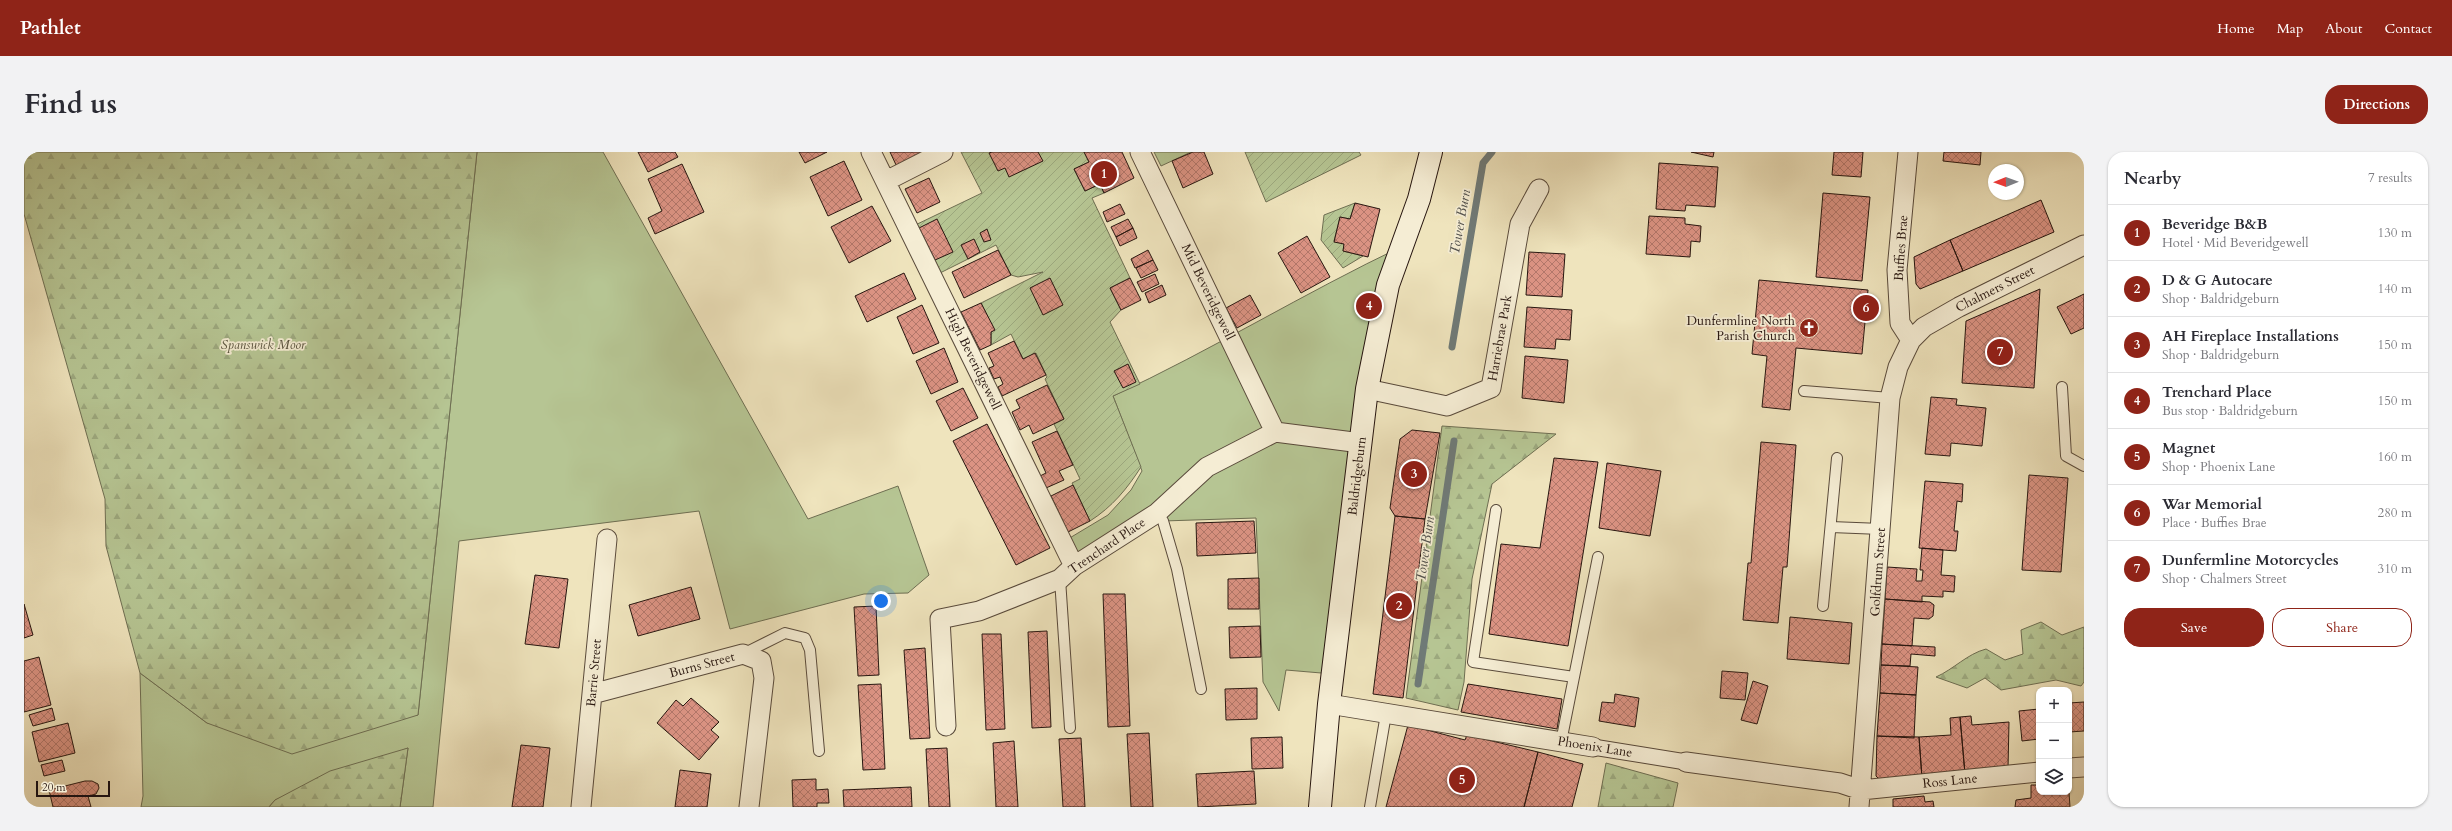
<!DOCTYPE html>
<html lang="en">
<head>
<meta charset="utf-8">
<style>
  :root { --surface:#fff; --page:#f2f2f3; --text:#2b2b33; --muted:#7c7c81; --line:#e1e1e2; --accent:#8f2418 }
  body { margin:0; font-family:Cardo,serif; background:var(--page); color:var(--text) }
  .controls { position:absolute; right:12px; bottom:12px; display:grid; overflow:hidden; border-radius:8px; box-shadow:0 1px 3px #0004 }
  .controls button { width:36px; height:36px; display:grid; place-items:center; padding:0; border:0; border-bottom:1px solid var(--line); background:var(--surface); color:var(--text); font:20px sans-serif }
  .compass { position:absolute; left:1964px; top:12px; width:36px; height:36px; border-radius:50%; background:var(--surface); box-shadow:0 1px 3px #0004; rotate:269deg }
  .scale { position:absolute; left:12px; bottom:10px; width:74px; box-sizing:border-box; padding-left:4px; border:2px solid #271610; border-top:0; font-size:11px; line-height:14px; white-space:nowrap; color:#271610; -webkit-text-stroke:3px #f5edd4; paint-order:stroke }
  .you { position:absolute; left:857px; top:449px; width:14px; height:14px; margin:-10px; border:3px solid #fff; border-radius:50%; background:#1a73e8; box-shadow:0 0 0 6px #1a73e833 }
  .badge { display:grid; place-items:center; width:26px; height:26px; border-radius:50%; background:var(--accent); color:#fff; font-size:13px; font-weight:700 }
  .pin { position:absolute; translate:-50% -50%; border:2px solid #fff; box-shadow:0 1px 4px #0006 }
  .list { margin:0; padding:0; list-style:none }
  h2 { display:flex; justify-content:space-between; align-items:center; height:52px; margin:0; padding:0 16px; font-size:17px }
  h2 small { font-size:13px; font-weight:400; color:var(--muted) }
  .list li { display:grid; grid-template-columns:26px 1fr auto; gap:12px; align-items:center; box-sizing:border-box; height:56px; padding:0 16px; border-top:1px solid var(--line) }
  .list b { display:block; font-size:15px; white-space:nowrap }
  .list p { margin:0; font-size:13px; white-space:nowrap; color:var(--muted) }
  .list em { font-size:13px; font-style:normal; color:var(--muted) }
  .actions { display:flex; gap:8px; padding:12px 16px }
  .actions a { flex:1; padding:9px 0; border:1px solid var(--accent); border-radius:16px; text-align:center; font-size:14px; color:var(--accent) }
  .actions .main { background:var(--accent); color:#fff }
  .icon { flex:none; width:22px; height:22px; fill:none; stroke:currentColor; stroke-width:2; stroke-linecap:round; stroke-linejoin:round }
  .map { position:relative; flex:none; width:2060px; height:655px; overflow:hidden; border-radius:16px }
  header { display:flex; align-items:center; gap:24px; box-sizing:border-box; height:56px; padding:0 20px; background:var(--accent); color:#fff }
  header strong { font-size:19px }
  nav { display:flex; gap:22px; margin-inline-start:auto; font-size:14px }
  .intro { display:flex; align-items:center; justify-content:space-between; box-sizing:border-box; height:96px; padding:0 24px }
  h1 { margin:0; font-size:28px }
  .button { padding:10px 18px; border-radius:16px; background:var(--accent); color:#fff; font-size:14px; font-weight:700 }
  main { display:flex; gap:24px; padding:0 24px }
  aside { flex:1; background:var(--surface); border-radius:16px; box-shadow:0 1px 3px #0004 }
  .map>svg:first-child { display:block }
  .green { fill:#b6c593; stroke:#6e6e52 }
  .forest { fill:url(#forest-firs); stroke:#6e6e52 }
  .garden { fill:url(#garden-furrows); stroke:#6e6e52 }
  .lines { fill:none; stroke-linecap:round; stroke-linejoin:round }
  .stream { stroke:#6f7a77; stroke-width:7 }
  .building { fill:url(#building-cross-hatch); stroke:#271610 }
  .service-casing { stroke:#594a3b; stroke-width:12 }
  .pedestrian-casing { stroke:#594a3b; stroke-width:17 }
  .minor-casing { stroke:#594a3b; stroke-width:21 }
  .secondary-casing { stroke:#271610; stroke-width:24 }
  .service { stroke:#f5edd4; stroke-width:10 }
  .pedestrian { stroke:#f5edd4; stroke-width:15 }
  .minor { stroke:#f5edd4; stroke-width:19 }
  .secondary { stroke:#f5edd4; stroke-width:22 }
  .labels { text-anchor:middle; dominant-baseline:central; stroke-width:3.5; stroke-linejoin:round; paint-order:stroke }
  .street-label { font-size:13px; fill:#271610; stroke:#f5edd4 }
  .poi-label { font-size:13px; fill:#271610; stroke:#f5edd4; text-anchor:end }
  .park-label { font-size:13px; font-style:italic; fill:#59533e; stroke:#f5edd4 }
  .water-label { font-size:14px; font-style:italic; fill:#51504c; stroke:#f5edd4 }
</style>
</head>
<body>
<header>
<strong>Pathlet</strong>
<nav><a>Home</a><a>Map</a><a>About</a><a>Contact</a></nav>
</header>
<div class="intro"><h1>Find us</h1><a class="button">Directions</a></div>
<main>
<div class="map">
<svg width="2060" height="655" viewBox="0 0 2060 655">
  <defs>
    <pattern id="forest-firs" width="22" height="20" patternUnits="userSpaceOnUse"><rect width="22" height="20" fill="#b6c593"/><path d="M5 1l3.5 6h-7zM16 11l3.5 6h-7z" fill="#9ca87e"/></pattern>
    <pattern id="garden-furrows" width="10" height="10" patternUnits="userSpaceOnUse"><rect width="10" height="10" fill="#b6c593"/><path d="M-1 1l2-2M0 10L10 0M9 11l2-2" fill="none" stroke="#9ca87e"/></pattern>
    <pattern id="building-cross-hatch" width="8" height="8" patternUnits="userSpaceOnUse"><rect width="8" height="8" fill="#db9383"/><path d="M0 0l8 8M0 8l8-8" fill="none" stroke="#b2776a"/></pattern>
  </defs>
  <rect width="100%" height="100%" fill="#efe4bd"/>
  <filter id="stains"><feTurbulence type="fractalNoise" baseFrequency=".005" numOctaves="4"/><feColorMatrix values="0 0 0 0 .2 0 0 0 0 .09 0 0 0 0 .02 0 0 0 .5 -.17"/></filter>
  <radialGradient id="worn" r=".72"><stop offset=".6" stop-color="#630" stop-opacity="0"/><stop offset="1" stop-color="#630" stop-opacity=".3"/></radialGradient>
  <!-- green -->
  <path class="green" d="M453,0h126l205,367 90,-33 31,89 -21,18 -44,1 -134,35 -31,-118 -240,30 -26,266h-33l8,-59 -133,52 -6,7h-128l2,-11 -3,-123 67,50 211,-8z
    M1130,0h37l-30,14z
    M1379,94l-15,39 -55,389 -47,-4 -7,41 -16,-29 -7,-164 -93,3 -6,-8 -83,53 -11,-24 45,-27 23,-25 11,-19 -29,-75c99,-46 191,-103 290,-150z"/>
  <!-- forest -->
  <path class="forest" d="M0,0h453l-59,563 -126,39 -85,-31 -67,-50 -34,-127 -1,-47 -81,-285z
    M1418,274l114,8 -64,50 -20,95 -8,103 -6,28 -52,-12z
    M2017,470l21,13 22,-8v55l-3,4 -25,-6 -55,10 -16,-12 -18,10 -31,-11c18,-8 31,-23 50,-28l19,11 18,-6 -2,-24z
    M384,596l-8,59h-131l6,-7 55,-29z
    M1582,611l72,20 -5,24h-75z"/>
  <!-- garden -->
  <path class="garden" d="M937,0h123l5,10 -15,7 11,22 15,-7 4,9 -12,5 38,80 -20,10 11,22 -11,12 30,62 -27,12 28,71c-14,22 -29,40 -51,54l-18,-38 8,-4 -26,-55 10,-5 -19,-40 2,-2 -11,-24 -13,6 -12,-25 -20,11v-13l3,-2 -13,-27 62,-31 -25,5 -7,-2 -15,-30 -64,32 -23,-49 73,-35z
    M1221,0h114l2,3 -95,47z
    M1331,51l-5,16 -10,-2 -6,24 10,3 -1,7 20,5 -20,12 -22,-28 3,-25z"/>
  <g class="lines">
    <!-- stream -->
    <path class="stream" d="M1428,195l31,-184 9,-11
      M1394,532l36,-243"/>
  </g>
  <!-- building -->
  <path class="building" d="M614,0h37l3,5 -30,15z
    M775,0h28l-22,11z
    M866,0h38l-31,15z
    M968,0h46l5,9 -34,16 -4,-9 -7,3 -9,-18z
    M1060,0h38l12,26 -30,15 -4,-9 -15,7 -11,-22 15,-7z
    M1169,0h11l9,22 -30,14 -11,-27z
    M1667,0h23l-1,5z
    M1810,0h29l-2,25 -29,-2z
    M1920,0h37l-1,13 -37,-4z
    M820,9l18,39 -34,16 -18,-39z
    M1635,11l59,4 -3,40 -29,-2 -1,6 -29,-2z
    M658,12l22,48 -49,22 -7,-16 14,-7 -14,-32z
    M905,26l11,24 -23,11 -12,-24z
    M1799,41l47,4 -8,84 -46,-4z
    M2017,48l13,32 -91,39 -13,-31z
    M1331,51l25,6 -12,48 -25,-6 1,-7 -10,-2 6,-25 10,2z
    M1096,52l5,10 -18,8 -4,-10z
    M848,54l19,35 -42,22 -18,-36z
    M1625,64l36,2v6l16,2 -1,16 -9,-1 -1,16 -44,-3z
    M913,67l16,33 -18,8 -16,-32z
    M1104,67l5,9 -17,9 -5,-10z
    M1109,76l4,10 -17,8 -4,-9z
    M963,77l4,11 -7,2 -4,-9z
    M1283,84l23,41 -29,16 -23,-40z
    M950,87l6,13 -12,7 -7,-14z
    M1926,88l13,31 -43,18 -4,-5 -2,-27z
    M974,98l13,25 -47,23 -12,-26z
    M1124,98l5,10 -18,8 -4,-9z
    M1505,100l36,2 -3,43 -36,-2z
    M1129,108l5,10 -17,8 -5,-10z
    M880,121l12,26 -49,23 -12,-26z
    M1131,122l4,10 -17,8 -5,-10z
    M1026,126l13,27 -20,10 -13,-27z
    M1106,126l11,22 -20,10 -11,-22z
    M1735,128l109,10 -6,64 -66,-6 -6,62 -28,-3 5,-51 -15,-2z
    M1138,133l4,10 -17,8 -4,-10z
    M2016,137l-6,99 -72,-5 4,-62z
    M2060,142v34l-13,6 -14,-27z
    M1226,143l11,20 -24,13 -11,-20z
    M957,151l14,27 -4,2v13l-11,5 -19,-38z
    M898,153l17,38 -26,11 -16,-37z
    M1503,155l45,3 -2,30 -14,-1 -1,10 -31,-2z
    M990,189l9,18 12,-6 11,22 -44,21 -4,-9 5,-3 -3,-7 -6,2 -5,-11 5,-2 -6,-13z
    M920,196l14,34 -27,12 -15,-33z
    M1501,204l43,4 -4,43 -42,-5z
    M1104,212l8,18 -13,6 -9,-17z
    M1023,233l17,34 -31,15 -4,-9 -9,5 -8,-18 8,-4 -4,-8z
    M939,236l15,30 -27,13 -15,-30z
    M1907,245l26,2 -1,6 30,3 -4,38 -31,-3 -1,13 -25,-2z
    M963,272l63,124 -34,17 -63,-124z
    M1388,278l28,3 -15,86 -30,-3 -5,-8 10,-69z
    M1033,279l16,34 -14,6 5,9 -18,8 -6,-12 6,-3 -14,-31z
    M1737,290l35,3 -9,122h-4l-5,56 -35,-3 5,-57h3z
    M1530,306l44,4 -30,184 -79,-12 12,-90 39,4z
    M1583,311l54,8 -11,65 -51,-8z
    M2005,323l39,3 -7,94 -39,-2z
    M1901,329l38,3 -1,18 -5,-1 -3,30h4l-2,20 -37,-3z
    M1049,333l17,36 -22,11 -17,-36z
    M1371,364l30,3 -22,179 -30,-4z
    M1230,369l2,32 -59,3 -1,-33z
    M1898,396l21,2 -2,25 14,1 -1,16 -11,-1v6l-21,-1v6l-37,-3 2,-32 30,2 -1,12h6l1,-11h-3z
    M511,423l33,4 -9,69 -34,-4z
    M1235,426v31h-31v-30z
    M667,435l9,32 -62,17 -9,-31z
    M1079,442h22l5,132 -22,1z
    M1861,447l45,3 4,3 -1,11 -4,3 -15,-1 -2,28 -30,-2z
    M0,452l9,31 -9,3z
    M852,454l3,69 -21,1 -4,-69z
    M1766,465l62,6 -3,41 -62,-5z
    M1236,474l1,31 -31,1 -1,-31z
    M1023,479l4,96 -19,1 -4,-96z
    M958,482h19l4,95 -19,1z
    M1858,492l53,3v9l-24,-2 -1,12 -29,-1z
    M901,496l5,90 -20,1 -6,-89z
    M15,505l12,48 -27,7v-51z
    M1857,513l37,2 -2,28 -36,-2z
    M1698,519l26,2 -3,27 -25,-2z
    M1729,529l15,5 -11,38 -16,-4z
    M857,532l4,85 -22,1 -5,-85z
    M1444,532l94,15 -5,30 -96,-17z
    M1233,536v31l-31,1 -1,-31z
    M1856,541l36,2 -2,43 -37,-2z
    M1591,542l24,4 -4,29 -36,-6 3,-19 12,1z
    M667,546l28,24 -8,8 8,7 -20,23 -42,-37 19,-23 7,6z
    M2060,550v29l-15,1v-29z
    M28,556l3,12 -22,6 -4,-11z
    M2015,557v30l-17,2 -3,-30z
    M1947,564l1,9 37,-3 -1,47 -43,5 -5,-57z
    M1936,565l5,57 -43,4 -3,-41 32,-2 -1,-17z
    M44,571l7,30 -36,9 -7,-30z
    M1384,573l57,15 2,-5 71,17 -14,55h-138z
    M1125,581l4,74h-22l-4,-73z
    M1853,584l42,1 3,41 -40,4 -6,-6z
    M1258,585l1,31 -31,1 -1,-31z
    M1057,586l4,69h-22l-4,-68z
    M990,589l4,66h-22l-3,-64z
    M497,593l29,3 -7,59h-31z
    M923,596l3,59h-21l-3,-58z
    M1514,600l45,12 -11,43h-48z
    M38,608l3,11 -21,5 -3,-11z
    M656,618l31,4 -4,33h-32z
    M1230,619l2,33 -58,3 -2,-33z
    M792,627v11l12,-1 1,14h-12v4h-24l-1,-27z
    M61,629h7l6,3 1,4 -3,6 -8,2 3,11h-38l-4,-17z
    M2007,633h8v7h30l1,15h-55l1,-7 15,-2z
    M887,635l1,20h-68l-1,-17z
    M1900,644l1,6 8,-1 1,6h-41v-8z"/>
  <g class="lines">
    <!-- service casing -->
    <g class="service-casing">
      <path id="service" d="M2038,235l4,69 18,10
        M1780,239l86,7
        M1472,358l-23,152 101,15
        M1133,361l6,8 14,48 24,120
        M1807,375l50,2
        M1036,427l10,149
        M1799,454l14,-148
        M719,502l42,-21 20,5 5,12 9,101
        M1537,590l37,-185
        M1346,655l16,-93"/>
    </g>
    <!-- pedestrian casing -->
    <g class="pedestrian-casing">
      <path id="pedestrian" d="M1569,595l93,15"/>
    </g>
    <!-- minor casing -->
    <g class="minor-casing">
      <path id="minor" d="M847,0l203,414
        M1116,0l135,280
        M1884,0l-11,118 3,53 11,17
        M862,29l57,-29
        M1343,237l80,17 44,-18 29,-164 19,-35
        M568,542l151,-40 18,7 3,17 -15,129
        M1305,552l264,43
        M922,574l-6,-107 39,-8 81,-32 14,-13 83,-53 50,-46 68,-35 86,11
        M1662,610l154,21 21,7 178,-18
        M2045,616l15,-1
        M557,655l26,-268
        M1835,655l31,-409 8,-31 13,-27 13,-13 35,-20 125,-62"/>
    </g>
    <!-- secondary casing -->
    <g class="secondary-casing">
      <path id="secondary" d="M1296,655l9,-103 38,-315 21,-104 31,-86 12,-47"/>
    </g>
    <!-- service -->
    <use href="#service" class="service"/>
    <!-- pedestrian -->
    <use href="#pedestrian" class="pedestrian"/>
    <!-- minor -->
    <use href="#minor" class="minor"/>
    <!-- secondary -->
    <use href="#secondary" class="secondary"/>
  </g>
  <!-- icons -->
  <defs>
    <g id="church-disc" transform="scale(1)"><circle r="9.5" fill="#8f2418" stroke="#f5edd4"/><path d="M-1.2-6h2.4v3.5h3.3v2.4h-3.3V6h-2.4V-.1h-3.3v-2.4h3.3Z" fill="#fff"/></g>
  </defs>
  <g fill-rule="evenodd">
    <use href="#church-disc" x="1785" y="176"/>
  </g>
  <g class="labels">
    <!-- street labels -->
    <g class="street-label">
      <text transform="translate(1877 96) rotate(-86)">Buffies Brae</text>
      <text transform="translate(1971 137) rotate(-27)">Chalmers Street</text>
      <text transform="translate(1184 140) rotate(64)">Mid Beveridgewell</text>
      <text transform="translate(1476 186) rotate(-80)">Harriebrae Park</text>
      <text transform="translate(949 207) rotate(64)">High Beveridgewell</text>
      <text transform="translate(1333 324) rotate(-83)">Baldridgeburn</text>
      <text transform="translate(1083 394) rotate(-34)">Trenchard Place</text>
      <text transform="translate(1854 420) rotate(-86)">Golfdrum Street</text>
      <text transform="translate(678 513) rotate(-15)">Burns Street</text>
      <text transform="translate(570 521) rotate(-85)">Barrie Street</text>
      <text transform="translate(1571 595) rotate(9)">Phoenix Lane</text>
      <text transform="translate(1926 629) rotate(-6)">Ross Lane</text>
    </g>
    <!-- poi labels -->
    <g class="poi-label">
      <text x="1771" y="169">Dunfermline North<tspan x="1771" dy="15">Parish Church</tspan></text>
    </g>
    <!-- park labels -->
    <g class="park-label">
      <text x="239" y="193">Spanswick Moor</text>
    </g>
    <!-- water labels -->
    <g class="water-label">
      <text transform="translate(1436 70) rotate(-80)">Tower Burn</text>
      <text transform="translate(1401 397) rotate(-82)">Tower Burn</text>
    </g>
  </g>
  <rect width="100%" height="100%" filter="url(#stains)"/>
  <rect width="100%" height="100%" fill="url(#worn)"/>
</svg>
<div class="controls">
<button>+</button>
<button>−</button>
<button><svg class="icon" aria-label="layers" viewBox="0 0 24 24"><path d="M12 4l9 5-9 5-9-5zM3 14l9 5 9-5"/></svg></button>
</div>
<svg class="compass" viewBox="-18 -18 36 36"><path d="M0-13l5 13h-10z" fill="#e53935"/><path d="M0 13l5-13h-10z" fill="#7c7c81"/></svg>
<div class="scale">20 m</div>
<div class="you"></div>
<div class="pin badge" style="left:1080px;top:22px">1</div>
<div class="pin badge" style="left:1375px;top:454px">2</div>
<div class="pin badge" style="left:1390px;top:322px">3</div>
<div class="pin badge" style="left:1345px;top:154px">4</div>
<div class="pin badge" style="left:1438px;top:628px">5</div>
<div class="pin badge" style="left:1842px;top:156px">6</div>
<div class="pin badge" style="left:1976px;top:200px">7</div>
</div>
<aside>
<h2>Nearby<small>7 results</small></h2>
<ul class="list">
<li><span class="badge">1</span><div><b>Beveridge B&amp;B</b><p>Hotel · Mid Beveridgewell</p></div><em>130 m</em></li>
<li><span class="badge">2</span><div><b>D &amp; G Autocare</b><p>Shop · Baldridgeburn</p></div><em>140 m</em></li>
<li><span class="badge">3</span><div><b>AH Fireplace Installations</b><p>Shop · Baldridgeburn</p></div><em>150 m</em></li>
<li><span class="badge">4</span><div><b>Trenchard Place</b><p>Bus stop · Baldridgeburn</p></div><em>150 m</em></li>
<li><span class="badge">5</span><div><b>Magnet</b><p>Shop · Phoenix Lane</p></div><em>160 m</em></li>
<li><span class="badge">6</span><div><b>War Memorial</b><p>Place · Buffies Brae</p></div><em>280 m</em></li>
<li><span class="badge">7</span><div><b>Dunfermline Motorcycles</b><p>Shop · Chalmers Street</p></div><em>310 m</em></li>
</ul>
<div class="actions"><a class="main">Save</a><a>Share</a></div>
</aside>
</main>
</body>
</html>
